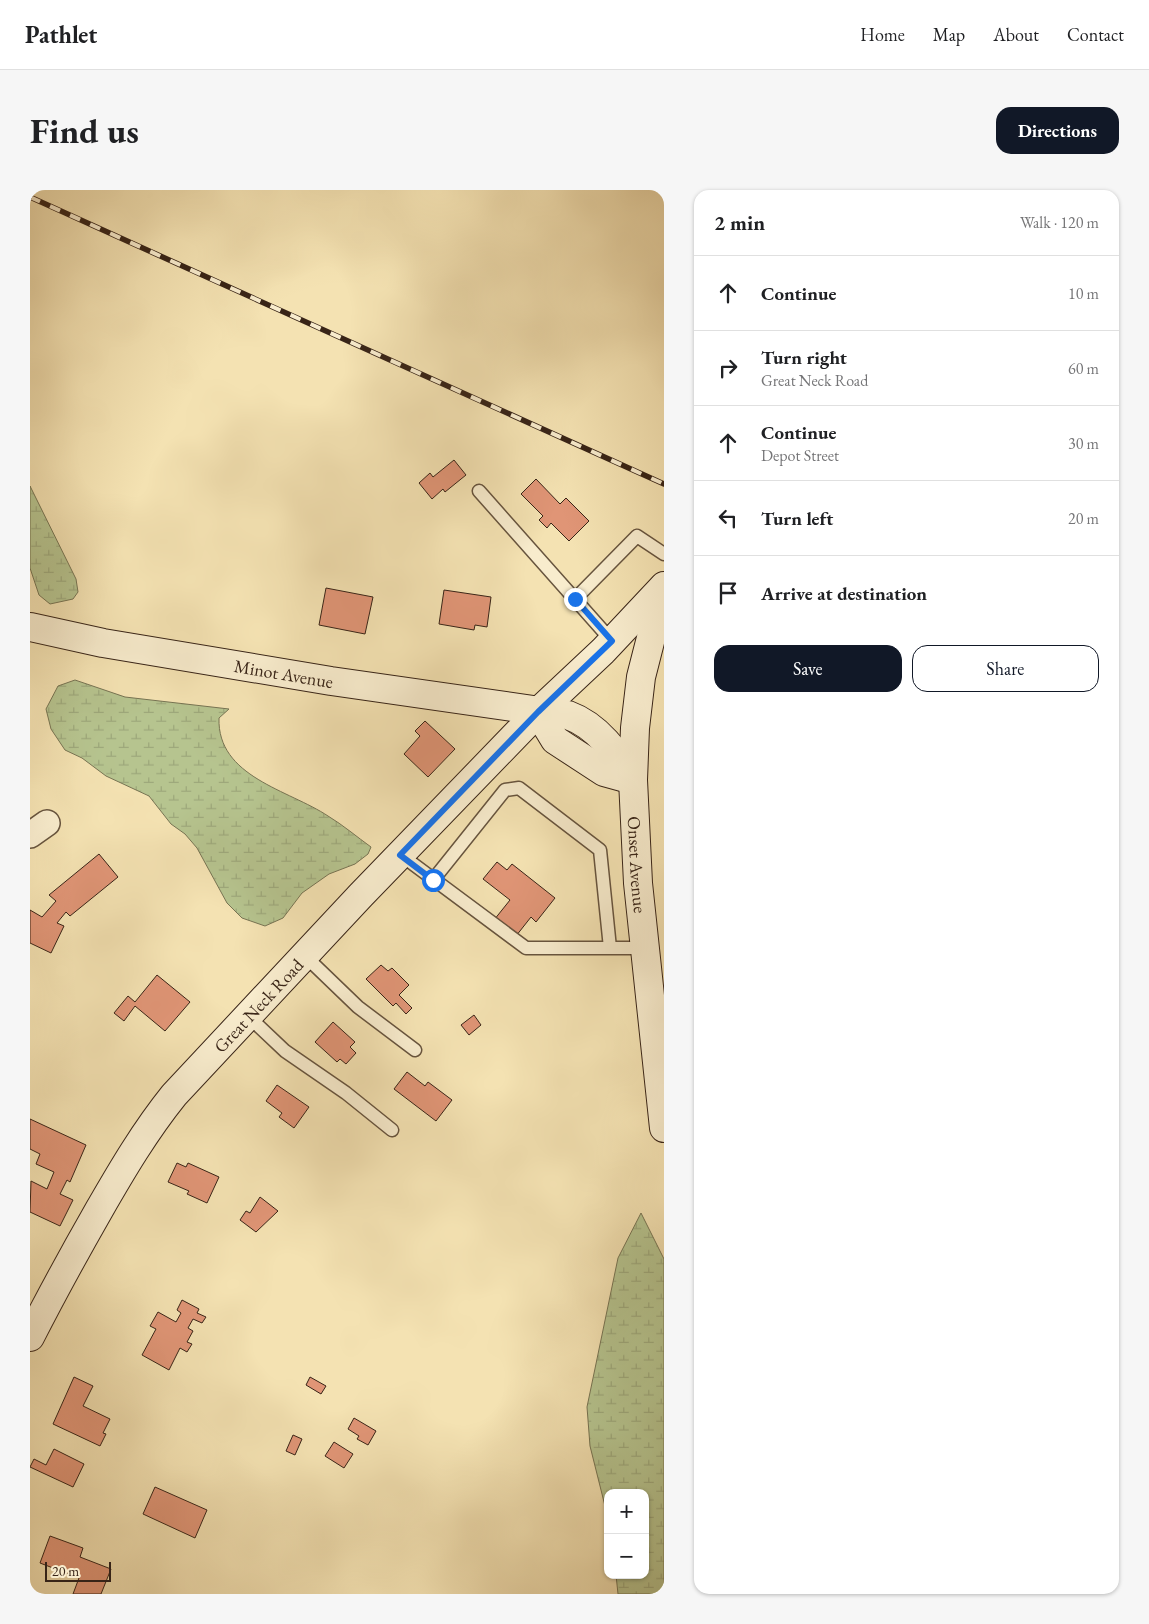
<!DOCTYPE html>
<html lang="en">
<head>
<meta charset="utf-8">
<style>
  :root { --surface:#fff; --page:#f6f6f6; --text:#202124; --muted:#757577; --line:#e0e0e0; --accent:#111827 }
  body { margin:0; font-family:"EB Garamond",serif; background:var(--page); color:var(--text) }
  .controls { position:absolute; right:15px; bottom:15px; display:grid; overflow:hidden; border-radius:10px; box-shadow:0 1px 4px #0004 }
  .controls button { width:45px; height:45px; display:grid; place-items:center; padding:0; border:0; border-bottom:1px solid var(--line); background:var(--surface); color:var(--text); font:25px sans-serif }
  .scale { position:absolute; left:15px; bottom:12px; width:66px; box-sizing:border-box; padding-left:5px; border:2px solid #382417; border-top:0; font-size:14px; line-height:18px; white-space:nowrap; color:#382417; -webkit-text-stroke:4px #f8eccd; paint-order:stroke }
  .stop { position:absolute; width:15px; height:15px; margin:-11px; border:4px solid #1a73e8; border-radius:50%; background:#fff }
  .stop.end { background:#1a73e8; border-color:#fff; box-shadow:0 1px 5px #0008 }
  .list { margin:0; padding:0; list-style:none }
  h2 { display:flex; justify-content:space-between; align-items:center; height:65px; margin:0; padding:0 20px; font-size:21px }
  h2 small { font-size:16px; font-weight:400; color:var(--muted) }
  .list li { display:grid; grid-template-columns:32px 1fr auto; gap:15px; align-items:center; box-sizing:border-box; height:75px; padding:0 20px; border-top:1px solid var(--line) }
  .list b { display:block; font-size:19px; white-space:nowrap }
  .list p { margin:0; font-size:16px; white-space:nowrap; color:var(--muted) }
  .list em { font-size:16px; font-style:normal; color:var(--muted) }
  .actions { display:flex; gap:10px; padding:15px 20px }
  .actions a { flex:1; padding:11px 0; border:1px solid var(--accent); border-radius:15px; text-align:center; font-size:18px; color:var(--accent) }
  .actions .main { background:var(--accent); color:#fff }
  .icon { flex:none; width:28px; height:28px; fill:none; stroke:currentColor; stroke-width:2; stroke-linecap:round; stroke-linejoin:round }
  .map { position:relative; flex:none; width:634px; height:1404px; overflow:hidden; border-radius:15px }
  header { display:flex; align-items:center; gap:30px; box-sizing:border-box; height:70px; padding:0 25px; background:var(--surface); border-bottom:1px solid var(--line) }
  header strong { font-size:24px }
  nav { display:flex; gap:28px; margin-inline-start:auto; font-size:18px }
  .intro { display:flex; align-items:center; justify-content:space-between; box-sizing:border-box; height:120px; padding:0 30px }
  h1 { margin:0; font-size:35px }
  .button { padding:12px 22px; border-radius:15px; background:var(--accent); color:#fff; font-size:18px; font-weight:700 }
  main { display:flex; gap:30px; padding:0 30px }
  aside { flex:1; background:var(--surface); border-radius:15px; box-shadow:0 1px 4px #0004 }
  .map>svg:first-child { display:block }
  .wetland { fill:url(#wetland-marsh); stroke:#777453 }
  .building { fill:#e09576; stroke:#382417 }
  .lines { fill:none; stroke-linecap:round; stroke-linejoin:round }
  .lane-casing { stroke:#67543e; stroke-width:15 }
  .street-casing { stroke:#67543e; stroke-width:28 }
  .secondary-casing { stroke:#382417; stroke-width:30 }
  .lane { stroke:#f8eccd; stroke-width:12 }
  .street { stroke:#f8eccd; stroke-width:25 }
  .secondary { stroke:#f8eccd; stroke-width:28 }
  .rail-casing { stroke:#382417; stroke-width:5.5 }
  .rail { stroke:#f8eccd; stroke-width:4; stroke-dasharray:11; stroke-linecap:butt }
  .route { stroke:#1a73e8; stroke-width:6 }
  .labels { text-anchor:middle; dominant-baseline:central; stroke-width:4; stroke-linejoin:round; paint-order:stroke }
  .street-label { font-size:18px; fill:#382417; stroke:#f8eccd }
</style>
</head>
<body>
<header>
<strong>Pathlet</strong>
<nav><a>Home</a><a>Map</a><a>About</a><a>Contact</a></nav>
</header>
<div class="intro"><h1>Find us</h1><a class="button">Directions</a></div>
<main>
<div class="map">
<svg width="634" height="1404" viewBox="0 0 634 1404">
  <defs>
    <pattern id="wetland-marsh" width="20" height="14" patternUnits="userSpaceOnUse" patternTransform="scale(1.25)"><rect width="20" height="14" fill="#b6c48f"/><path d="M1 5h8M5 5V1M11 12h8M15 12V8" fill="none" stroke="#9da87b"/></pattern>
  </defs>
  <rect width="100%" height="100%" fill="#f4e2b2"/>
  <filter id="stains"><feTurbulence type="fractalNoise" baseFrequency=".004" numOctaves="4"/><feColorMatrix values="0 0 0 0 .2 0 0 0 0 .09 0 0 0 0 .02 0 0 0 .5 -.17"/></filter>
  <radialGradient id="worn" r=".72"><stop offset=".6" stop-color="#630" stop-opacity="0"/><stop offset="1" stop-color="#630" stop-opacity=".3"/></radialGradient>
  <!-- wetland -->
  <path class="wetland" d="M0,296l46,93 2,13 -5,7 -23,5 -11,-9 -9,-27z
    M45,490l50,17 104,12 -10,9c-2,59 70,72 109,98 15,9 29,21 43,31l-3,7 -13,10 -26,10 -27,19 -19,25 -18,8 -23,-8 -15,-15 -30,-55 -12,-14 -14,-10 -22,-28 -43,-20 -24,-18 -17,-8 -14,-21 -5,-20 12,-23z
    M611,1023l23,46v335h-46l-2,-19h29v-82h-37v25l-18,-72 -3,-39 31,-149z"/>
  <!-- building -->
  <path class="building" d="M424,270l12,15 -21,17 -2,-3 -11,10 -13,-16 11,-10 3,4z
    M506,289l24,25 6,-6 23,23 -20,20 -18,-18 -4,5 -8,-8 4,-4 -22,-22z
    M296,398l47,9 -8,37 -46,-9z
    M414,400l47,7 -4,30 -12,-2 -1,5 -35,-6z
    M395,531l30,28 -27,28 -24,-23 16,-18 -5,-5z
    M69,664l19,23 -48,39 -4,-4 -9,11 7,3 -13,27 -21,-10v-33l12,7 14,-16 -7,-6z
    M467,672l10,8 5,-6 43,34 -19,24 -5,-5 -15,19 -22,-16 16,-20 -27,-21z
    M351,775l7,6 4,-3 17,17 -10,10 13,13 -6,6 -10,-11 -3,3 -27,-27z
    M127,785l33,27 -25,29 -30,-25 -11,15 -10,-8 14,-17 7,6z
    M444,825l7,10 -12,10 -8,-10z
    M303,832l22,20 -5,5 6,6 -10,11 -6,-5 -3,3 -22,-20z
    M377,882l18,14 3,-4 24,18 -16,21 -42,-32z
    M247,895l32,22 -15,21 -15,-11 3,-4 -16,-12z
    M0,929l56,26 -16,37 -3,-2 -7,14 13,6 -13,26 -30,-14 1,-31 16,8 7,-17 -18,-8 4,-10 -10,-5z
    M147,973l9,4 2,-4 31,14 -12,26 -20,-9 2,-3 -21,-9z
    M230,1007l18,14 -22,21 -16,-12 6,-9 4,2z
    M152,1110l17,9 -2,4 9,4 -4,6 -9,-4 -5,9 5,3 -6,11 5,2 -5,8 -7,-4 -11,22 -27,-15 14,-26 -6,-3 8,-14 18,10 5,-9 -4,-3z
    M44,1187l19,9 -10,20 27,13 -7,14 3,1 -6,12 -47,-22z
    M280,1187l16,9 -5,8 -15,-9z
    M324,1228l22,13 -8,14 -11,-6 2,-3 -11,-7z
    M263,1245l9,4 -7,16 -9,-4z
    M304,1252l19,12 -9,14 -19,-12z
    M24,1259l30,15 -11,23 -43,-20 4,-8 12,6z
    M125,1297l52,23 -12,28 -52,-24z
    M20,1346l33,12 -3,9 31,12 -10,25h-28l6,-16 -39,-15z"/>
  <g class="lines">
    <!-- lane casing -->
    <g class="lane-casing">
      <path id="lane" d="M449,301l133,150
        M545,409l62,-63 27,18
        M371,665l125,93h118
        M403,690l72,-90 14,-2 81,62 10,98
        M274,765l54,52 57,43
        M218,826l37,35 61,42 46,37"/>
    </g>
    <!-- street casing -->
    <g class="street-casing">
      <path id="street" d="M0,645l17,-12"/>
    </g>
    <!-- secondary casing -->
    <g class="secondary-casing">
      <g id="secondary">
        <path id="s1" d="M634,397l-23,90 -6,51 -2,52 5,103 26,245"/>
        <path id="s2" d="M0,437l73,16 228,38 237,34c30,11 49,38 65,65"/>
        <path d="M508,522l17,28 49,32 29,8"/>
        <path id="s3" d="M0,1147c22,-43 45,-85 69,-127 23,-40 46,-79 75,-115l187,-200 177,-183 65,-61 61,-65"/>
      </g>
    </g>
    <!-- lane -->
    <use href="#lane" class="lane"/>
    <!-- street -->
    <use href="#street" class="street"/>
    <!-- secondary -->
    <use href="#secondary" class="secondary"/>
    <!-- rail casing -->
    <g class="rail-casing">
      <path id="rail" d="M0,7l634,287"/>
    </g>
    <!-- rail -->
    <use href="#rail" class="rail"/>
  </g>
  <g class="lines">
    <!-- route -->
    <path class="route" d="M403,690l-33,-25 138,-143 74,-71 -37,-42"/>
  </g>
  <g class="labels">
    <!-- street labels -->
    <g class="street-label">
      <text stroke="none"><textPath href="#s2" startOffset="258">Minot Avenue</textPath></text>
      <text stroke="none"><textPath href="#s1" startOffset="281">Onset Avenue</textPath></text>
      <text stroke="none"><textPath href="#s3" startOffset="405">Great Neck Road</textPath></text>
    </g>
  </g>
  <rect width="100%" height="100%" filter="url(#stains)"/>
  <rect width="100%" height="100%" fill="url(#worn)"/>
</svg>
<div class="controls">
<button>+</button>
<button>−</button>
</div>
<div class="scale">20 m</div>
<div class="stop" style="left:403px;top:690px"></div>
<div class="stop end" style="left:545px;top:409px"></div>
</div>
<aside>
<h2>2 min<small>Walk · 120 m</small></h2>
<ul class="list">
<li><svg class="icon" aria-label="ahead" viewBox="0 0 24 24"><path d="M12 20V5M6 11l6-6 6 6"/></svg><div><b>Continue</b></div><em>10 m</em></li>
<li><svg class="icon" aria-label="right" viewBox="0 0 24 24"><path d="M7 20v-9h11M14 6l5 5-5 5"/></svg><div><b>Turn right</b><p>Great Neck Road</p></div><em>60 m</em></li>
<li><svg class="icon" aria-label="ahead" viewBox="0 0 24 24"><path d="M12 20V5M6 11l6-6 6 6"/></svg><div><b>Continue</b><p>Depot Street</p></div><em>30 m</em></li>
<li><svg class="icon" aria-label="left" viewBox="0 0 24 24"><path d="M17 20v-9H6M10 6l-5 5 5 5"/></svg><div><b>Turn left</b></div><em>20 m</em></li>
<li><svg class="icon" aria-label="arrive" viewBox="0 0 24 24"><path d="M6 21V4h12l-3 4 3 4H6"/></svg><div><b>Arrive at destination</b></div></li>
</ul>
<div class="actions"><a class="main">Save</a><a>Share</a></div>
</aside>
</main>
</body>
</html>
